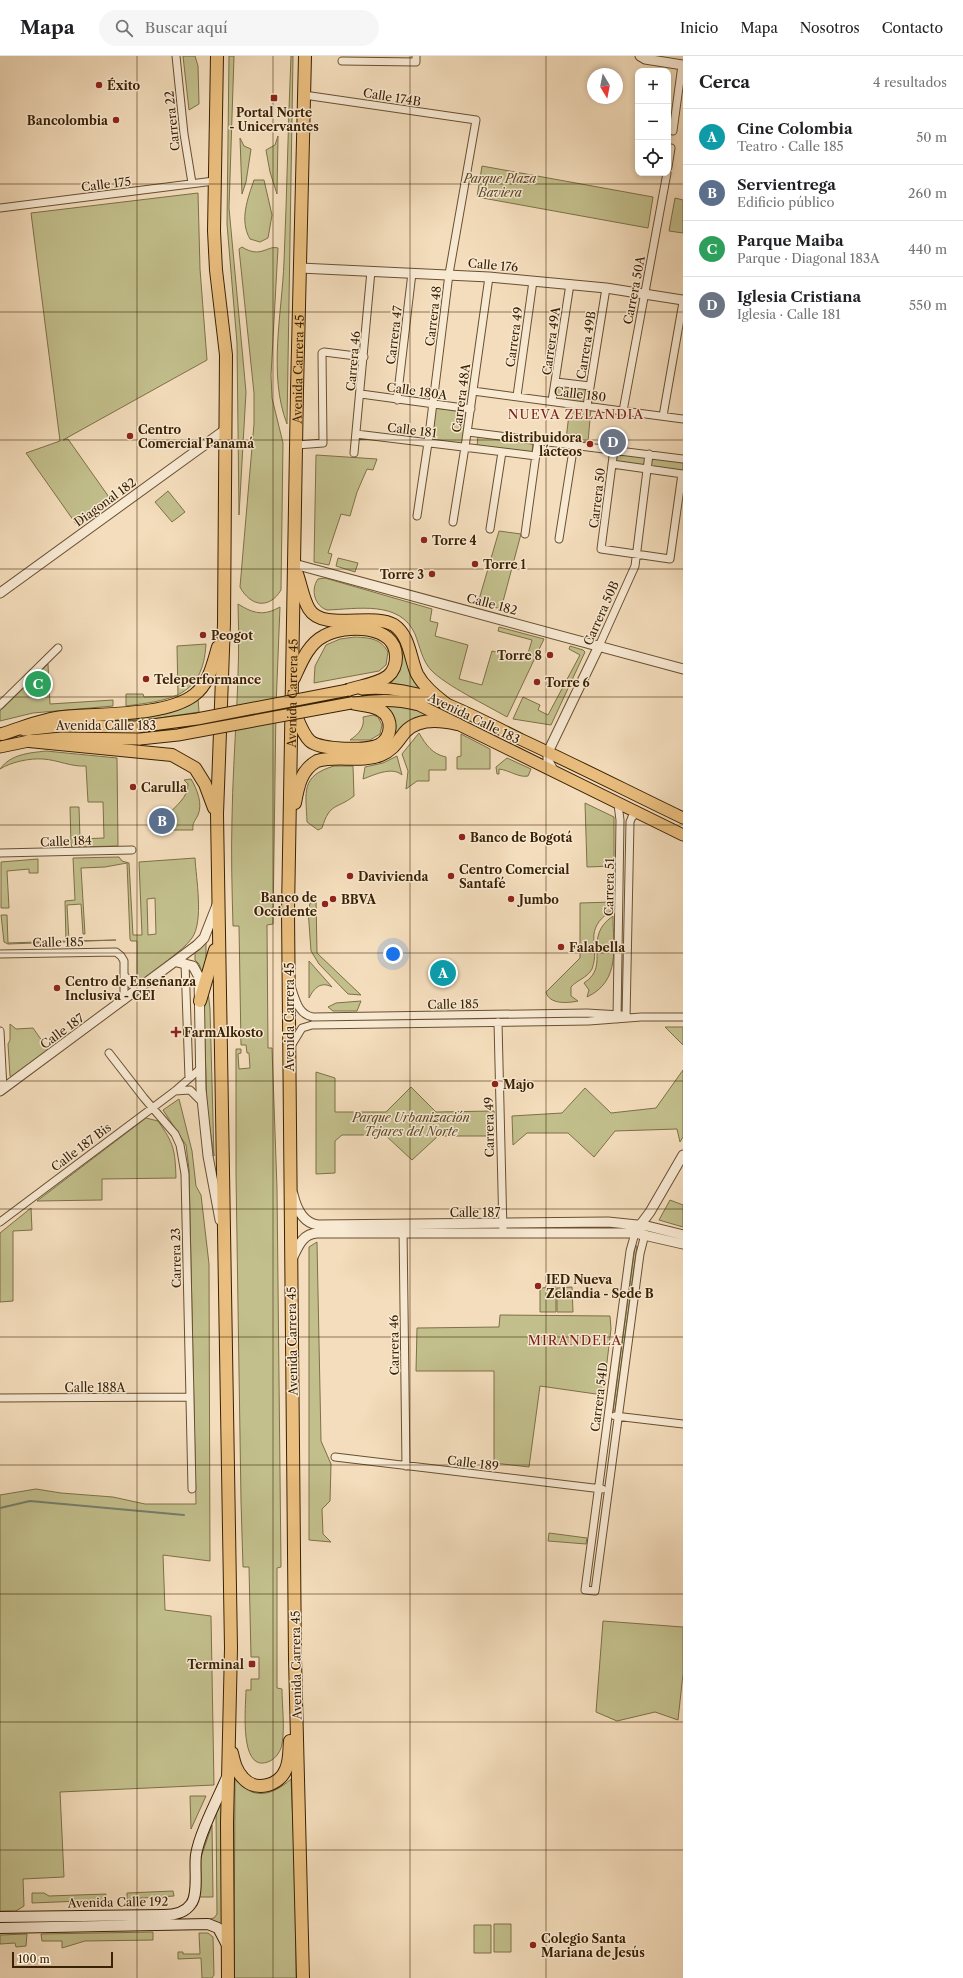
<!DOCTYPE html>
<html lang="es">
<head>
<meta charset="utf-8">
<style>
  :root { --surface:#fff; --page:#f6f6f6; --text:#202124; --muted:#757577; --line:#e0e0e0; --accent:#8f2418 }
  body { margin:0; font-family:"Libre Caslon Text",serif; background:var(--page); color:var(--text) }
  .controls { position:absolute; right:12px; top:12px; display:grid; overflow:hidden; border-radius:8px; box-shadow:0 2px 6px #0003 }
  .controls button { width:36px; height:36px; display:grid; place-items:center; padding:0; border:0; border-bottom:1px solid var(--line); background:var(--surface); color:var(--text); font:20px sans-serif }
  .compass { position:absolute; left:587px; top:12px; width:36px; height:36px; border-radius:50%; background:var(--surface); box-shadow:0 2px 6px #0003; rotate:170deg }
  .scale { position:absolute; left:12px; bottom:10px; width:101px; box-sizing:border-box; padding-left:4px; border:2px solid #3a2103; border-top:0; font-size:11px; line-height:14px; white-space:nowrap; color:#3a2103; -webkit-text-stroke:3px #f8e9d3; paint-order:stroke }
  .you { position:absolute; left:393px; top:898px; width:14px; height:14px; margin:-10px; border:3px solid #fff; border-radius:50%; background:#1a73e8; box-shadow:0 0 0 6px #1a73e833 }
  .badge { display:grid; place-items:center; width:26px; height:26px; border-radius:50%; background:var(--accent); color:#fff; font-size:13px; font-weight:700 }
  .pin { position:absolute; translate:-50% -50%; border:2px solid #fff; box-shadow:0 1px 4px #0006 }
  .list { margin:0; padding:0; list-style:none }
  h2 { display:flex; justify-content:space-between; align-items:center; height:52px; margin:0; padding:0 16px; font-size:17px }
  h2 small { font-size:13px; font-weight:400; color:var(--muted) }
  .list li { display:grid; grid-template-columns:26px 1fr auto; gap:12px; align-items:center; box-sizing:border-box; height:56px; padding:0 16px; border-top:1px solid var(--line) }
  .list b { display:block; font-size:15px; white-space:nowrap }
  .list p { margin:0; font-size:13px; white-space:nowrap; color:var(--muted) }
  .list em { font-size:13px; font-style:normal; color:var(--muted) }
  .icon { flex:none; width:22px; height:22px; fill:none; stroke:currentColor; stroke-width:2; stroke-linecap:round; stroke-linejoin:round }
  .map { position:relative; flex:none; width:683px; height:1922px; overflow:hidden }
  header { display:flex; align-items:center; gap:24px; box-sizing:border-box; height:56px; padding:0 20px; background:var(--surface); border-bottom:1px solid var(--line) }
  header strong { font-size:19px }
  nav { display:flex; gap:22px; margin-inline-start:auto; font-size:14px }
  .search { width:280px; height:36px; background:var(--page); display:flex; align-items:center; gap:10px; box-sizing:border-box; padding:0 14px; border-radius:22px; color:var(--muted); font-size:15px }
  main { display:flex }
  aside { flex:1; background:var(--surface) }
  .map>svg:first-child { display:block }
  .green { fill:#c2bf8c; stroke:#7e7048; fill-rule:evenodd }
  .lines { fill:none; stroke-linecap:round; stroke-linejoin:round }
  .stream { stroke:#757d6d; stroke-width:2 }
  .minor-casing { stroke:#685031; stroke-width:9 }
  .tertiary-casing { stroke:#685031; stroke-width:11 }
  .secondary-casing { stroke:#3a2103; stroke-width:12 }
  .primary-casing { stroke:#3a2103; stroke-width:13 }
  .trunk-casing { stroke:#3a2103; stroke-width:14 }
  .minor { stroke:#f8e9d3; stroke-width:7 }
  .tertiary { stroke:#f8e9d3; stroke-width:9 }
  .secondary { stroke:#f8e9d3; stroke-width:10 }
  .primary { stroke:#eabe7e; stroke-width:11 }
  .trunk { stroke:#eabe7e; stroke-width:12 }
  .primary-bridge-casing { stroke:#3a2103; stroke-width:13; stroke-linecap:butt }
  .primary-bridge { stroke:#eabe7e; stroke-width:11 }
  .grid { fill:none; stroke:#3a2103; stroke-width:1; stroke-opacity:0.55 }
  .poi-dot { fill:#8f2418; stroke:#f8e9d3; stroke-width:1.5 }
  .labels { text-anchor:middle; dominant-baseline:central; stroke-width:3; stroke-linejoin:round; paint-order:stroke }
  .poi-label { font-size:12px; font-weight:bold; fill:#3a2103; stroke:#f8e9d3; text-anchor:start }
  .street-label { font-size:12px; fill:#3a2103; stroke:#f8e9d3 }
  .park-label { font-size:12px; font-style:italic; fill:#5c4825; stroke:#f8e9d3 }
  .neighbourhood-label { font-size:13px; letter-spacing:1px; fill:#7a1f14; stroke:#f8e9d3 }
</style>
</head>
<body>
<header>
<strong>Mapa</strong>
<div class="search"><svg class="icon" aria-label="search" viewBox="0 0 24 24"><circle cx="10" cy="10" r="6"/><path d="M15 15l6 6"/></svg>Buscar aquí</div>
<nav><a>Inicio</a><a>Mapa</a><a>Nosotros</a><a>Contacto</a></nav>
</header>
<main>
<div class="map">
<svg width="683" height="1922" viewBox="0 0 683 1922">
  <rect width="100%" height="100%" fill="#f4ddbc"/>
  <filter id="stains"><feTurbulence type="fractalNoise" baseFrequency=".005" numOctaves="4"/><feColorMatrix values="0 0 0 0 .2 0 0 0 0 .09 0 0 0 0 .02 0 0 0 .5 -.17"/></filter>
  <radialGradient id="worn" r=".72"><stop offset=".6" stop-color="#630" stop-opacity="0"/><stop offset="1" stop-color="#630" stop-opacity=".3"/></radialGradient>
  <!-- green -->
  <path class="green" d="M183,0h12l3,10 1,38 -10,6z
    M229,0h5l-5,152 17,184 -7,123 -2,-172 -10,-119z
    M291,0h2l-6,368c-19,-49 -5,-111 -3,-162 3,-69 4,-137 7,-206z
    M278,80l-1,58 -7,-22 -4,-22 9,-5z
    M240,82l4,8 7,3 -5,33 -4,12z
    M482,110l171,31 -5,31 -171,-31z
    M254,124h10l8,35 -4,23 -8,4 -10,-3c-11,-19 -2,-41 4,-59z
    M198,137l2,76 7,91 -144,80 5,-1 43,61 -35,24 -50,-71 34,-12 -29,-228z
    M675,142l8,2v33l-14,-2z
    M242,191c19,12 25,-2 36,1l-7,127 1,23 11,45 -2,147c-12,20 -31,16 -41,-3l14,-163v-31l-15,-144z
    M558,329l31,4 -3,15 -30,-4z
    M570,349l21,3 -3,34 -22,-2z
    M434,352l33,4 -5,32 -32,-4z
    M478,380l55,7 -1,9 -55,-6z
    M617,397l28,4 -1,9 -28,-4z
    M316,399l61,4 -4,11 -6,-1 -10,23 -7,24 -9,-2 -13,39 4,1 -3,11 -15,-3z
    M652,401l31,5v10l-33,-4z
    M168,435l17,21 -13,10 -17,-20z
    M499,475l22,3 -20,75 -23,-6z
    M338,502l20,5 -3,9 -19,-6z
    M325,522l107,31 -2,12 8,2 -3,13 33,9 -9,34 23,6 10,-34 34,9 6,-20 -34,-9 1,-4 45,12 -37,78c-19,-11 -62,-32 -76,-47 -9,-10 -11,-23 -16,-36 -15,-34 -58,-25 -88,-24 -12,-4 -17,-20 -9,-31z
    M238,548c16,10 26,12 42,3l-4,99 -3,218 -6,1 1,123h4l5,140 4,379 -4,1v120l5,1c0,17 3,38 0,55 -1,7 -6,14 -12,17 -32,15 -24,-56 -24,-71h5v-11h8v-22h-8l-2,-90h-6l-2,-66 -5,-327v-125h5v4l-3,1 1,15 11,-1 -1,-15h-2l-1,-8h-5l-2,-119h-6c-1,-36 -2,-71 -1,-107 1,-71 9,-143 6,-215z
    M365,567c14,3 25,4 34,15l24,52 -36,-8 13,-24z
    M355,581c15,1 25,1 33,15l-2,13 -7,6 -65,12 1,-17 11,-21 14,-6z
    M206,588c-3,53 -35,56 -80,62v-12h17l1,3 34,-1 -1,-50z
    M570,590l13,4 2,2 -34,73 -38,-6 10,-22 17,8 -2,5 10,5 32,-60 -11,-6z
    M48,608l2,40 63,-4v6l-80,7 -33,8v-10z
    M198,642l1,14 -53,8h-43z
    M379,648l30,3 27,8 -44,23z
    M373,659l5,2 4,8 -2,9 -10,6h-20c9,-6 15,-13 13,-23z
    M419,677c7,12 13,21 27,24v13h-17v11h-12l-11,8 2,-18 -6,-17z
    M461,678l29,15v20h-33v-12l4,-1z
    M46,695l71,7 1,88 -46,1 -1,-3 -1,-37h9l1,32 24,-1 -1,-36h-15l-2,-36c-15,1 -28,-6 -43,-7 -13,-1 -32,3 -43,10 11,-15 29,-16 46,-18z
    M397,700l5,19c-10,-9 -28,0 -39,4l2,-12 18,-4z
    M507,702l24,11 -3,7c-9,2 -19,-6 -29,-7v5h-2l-1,-7z
    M334,710h19l1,30c-18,14 -24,6 -32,32l-4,2 -11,-8c-1,-30 -7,-46 27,-56z
    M191,723c6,10 12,25 7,36 -3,6 -6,8 -5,15h-34c7,-3 4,-10 9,-15 8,-10 20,-17 20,-31l-4,-4z
    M585,747l29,14v49l-27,1z
    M119,801l3,4 7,2 4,72h9l-3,-73 56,-4c1,20 9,63 -3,80 -10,14 -33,27 -46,41l-8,-1 -1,-4v-33h-6l-1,-2 -3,-76 -22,4 -24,1 4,66h-2l-2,-30 -14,1 2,36 47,-1 -108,4 -4,-2 -3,-27h6l1,28 58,-2 -1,-40 10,-1 -2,-42zM155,842l1,36 -8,1 -1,-36z
    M38,803v14h-9v-4l-22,2 2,37h-8v-46z
    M312,843h4l1,54 44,42 -13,-1 -29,-30 -8,-13 -3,-42z
    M613,846l-1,8c-31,21 -11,35 -20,59 -5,9 -15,11 -21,18v9l7,5c-9,2 -29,4 -32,-9l34,-34v-55z
    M613,860c0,31 8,65 -26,81l2,-7 -5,-7c28,-18 -3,-45 29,-67z
    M206,886v23l-3,10 -4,-11 -4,-4v-7z
    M309,905l23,26c-11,-6 -18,1 -23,11z
    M208,935l2,18 4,147 -7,-46 -3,-100z
    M361,945l-4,10h-24l-5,-4 8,-4z
    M10,968l6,5 17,-1 17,24 -37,25 -3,-1 -2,-32 2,-4z
    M665,971h18v18z
    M683,1014v67l-3,5 -3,-13 -62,2 -21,26 -26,-24h-41l-14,12 -1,-29 50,-3 23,-25 26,25 45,-5z
    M316,1016l19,6v34h51l25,-25 25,25 58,-1v25h-56l-26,24 -27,-25h-43l-7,6v32l-19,1z
    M179,1043l13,52 4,35 5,9 8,69 1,297 -47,-6 2,55 46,6 3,169 -154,7 4,85 -41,2 1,27 -8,5h-16v-416l36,-6 25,4 52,4 32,7h51l-7,-335 -3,-24 -23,-35z
    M146,1062l12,3c16,23 17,28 18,57l-74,1v21l-65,1z
    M670,1144l13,5v22l-24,-7z
    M31,1152l1,22 -19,1v70l-13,1v-69z
    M317,1186l4,199 10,23 -1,37 -8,8 1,25 8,8 -22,-2v-293z
    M635,1190h2l-22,165h-2z
    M556,1231v25h-16v-24z
    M572,1231l1,25h-16v-24z
    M500,1259l110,1 1,13 -8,66 -63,-9 -11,81 -35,-4v-92h-78l1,-43 82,-1z
    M549,1477l38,5 -1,6 -38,-3z
    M603,1565l80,6v47l-5,46 -23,-8 -38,9 -21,-9z
    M235,1722c17,23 37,18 56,1l5,113v86h-62z
    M224,1734l-2,139 -13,-10 5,-1 3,-4 -1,-100z
    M190,1740h16l-15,33z
    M212,1769l1,72h-14l1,-37z
    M173,1835l1,5 -47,3v-6z
    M32,1837h12l5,3 57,-2v6l-74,3z
    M494,1868h17v28h-17z
    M474,1869h17v28h-17z
    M153,1876v8l-68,1 -23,7v-7h-20l-1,-7z
    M199,1877h9l5,4 1,38 -2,3h-10l-1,-20 -23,1v-7h5v2h17z
    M27,1878l-1,12 -10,1 -1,-4 -15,1v-9z"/>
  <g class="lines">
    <!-- stream -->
    <path class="stream" d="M0,1452l30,-7 154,14"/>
    <!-- minor casing -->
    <g class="minor-casing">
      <path id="minor" d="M176,0l8,78 8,49
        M342,5l74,1v-6
        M304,39l172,25 -27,154 -21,169 -11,73
        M673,75l9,-66
        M668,111l3,-19
        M0,152l214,-27
        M556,326l34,4
        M473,335l210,28
        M361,338l110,15
        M517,340l16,-115
        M397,344l15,-127
        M552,345l18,-117
        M587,350l19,-118
        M623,355l44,-238
        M663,360l20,-114
        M468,376l215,27
        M356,378l180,22
        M297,389l26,-2 -1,-90 2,-1 40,5
        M614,393l-13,100 69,10 12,-85
        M354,397l17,-182
        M612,408l71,10
        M453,466l12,-75 24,-170
        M490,473l12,-77
        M525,478l13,-94
        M559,483l15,-95
        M599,590l36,-80 14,-112
        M0,649l58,-57
        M0,797l132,-3
        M0,898l116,-2 5,4 3,5v39
        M185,907l4,115
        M125,920l7,9 10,2
        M292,933c4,12 7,26 21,28l274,-4 34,2
        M626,962l4,-196 2,-5 5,-4
        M617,963l3,-199 -2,-16
        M498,966l5,210
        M0,975l3,58
        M291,990l11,-18 10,-3 277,-4 52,-4h42
        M109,997l35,45 31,36 5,11 5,29 7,315
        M175,1035l15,-1 12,12
        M0,1166l175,-131 26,-23
        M403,1172l3,238
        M635,1177l-5,18 -45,339 10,1 45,-337 5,-20
        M0,1342l190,-1
        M615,1360l68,8
        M335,1401l267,32"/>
    </g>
    <!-- tertiary casing -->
    <g class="tertiary-casing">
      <path id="tertiary" d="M640,0l5,3 38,6
        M300,212l189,9 117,11 77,12
        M294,508l389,105
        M0,537l225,-163
        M554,716l-6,-11v-9l51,-106
        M177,906l16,4 6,11 2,112 7,67 12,64
        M0,1035l197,-146 7,-7 13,-33
        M293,1138c3,13 9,29 25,31l290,-3 39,4 36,9
        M638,1172l12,-16 33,-57
        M292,1203c6,-12 10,-25 25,-26h318l48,11"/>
    </g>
    <!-- secondary casing -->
    <g class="secondary-casing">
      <path id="secondary" d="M0,1861l164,-2c10,0 21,-2 27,-11 8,-10 3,-36 5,-49 3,-21 22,-57 31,-78
        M0,1872l208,-4 10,4 9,17"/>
    </g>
    <!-- primary casing -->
    <g class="primary-casing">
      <path id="primary" d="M362,633c58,-6 110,27 160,51 54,25 107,52 161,78
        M355,647c23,-4 42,-4 64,2l264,130
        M24,674l36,-4 77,1
        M0,691l29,-6 33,-3 78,1"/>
    </g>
    <!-- trunk casing -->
    <g class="trunk-casing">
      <g id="trunk">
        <path d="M217,0l-3,175 2,39 10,85 -2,268 -7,191 14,834 -4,175 1,155"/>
        <path d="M297,518c4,11 6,25 12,35 14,23 63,3 85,16 16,11 16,34 23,49 7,13 19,22 30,31"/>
        <path d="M294,622c7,-15 14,-34 30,-42 21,-12 72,-12 72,21 0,7 -2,14 -8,19 -10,8 -28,10 -40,14"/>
        <path d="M293,653c5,10 9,25 17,32 10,9 58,10 69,4 13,-7 15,-27 1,-35 -8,-5 -20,-5 -29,-7"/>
        <path d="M2,678c20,-6 40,-15 61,-17 36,-4 102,0 131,-22 15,-11 19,-31 24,-48"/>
        <path d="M29,685l143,14 23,13 10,16 9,24"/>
        <path d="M295,747c3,-17 6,-33 22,-42 20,-6 44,2 64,-6 12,-5 16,-13 24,-23 13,-14 35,-12 52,-8"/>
        <path d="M200,945l15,-51"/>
        <path d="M232,1697c2,9 4,18 11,25 13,15 37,7 43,-9 4,-9 3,-19 4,-28"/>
        <path id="s1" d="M303,1922l-8,-319 -7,-747 9,-522 8,-334"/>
      </g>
    </g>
    <!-- minor -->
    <use href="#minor" class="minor"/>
    <!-- tertiary -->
    <use href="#tertiary" class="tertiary"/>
    <!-- secondary -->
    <use href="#secondary" class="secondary"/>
    <!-- primary -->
    <use href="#primary" class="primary"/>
    <!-- trunk -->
    <use href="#trunk" class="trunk"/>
    <!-- primary-bridge casing -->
    <g class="primary-bridge-casing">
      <path id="primary-bridge" d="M137,671l60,-8 151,-29
        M140,683l38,-4 173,-32"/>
    </g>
    <!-- primary-bridge -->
    <use href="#primary-bridge" class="primary-bridge"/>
  </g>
  <!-- grid -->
  <path class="grid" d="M137,0v1922M273,0v1922M410,0v1922M546,0v1922M0,128h683M0,256h683M0,384h683M0,513h683M0,641h683M0,769h683M0,897h683M0,1025h683M0,1153h683M0,1281h683M0,1409h683M0,1538h683M0,1666h683M0,1794h683"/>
  <!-- markers -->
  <g class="poi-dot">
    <circle cx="99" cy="29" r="4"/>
    <rect x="270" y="38" width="8" height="8" rx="2"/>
    <circle cx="116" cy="64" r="4"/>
    <circle cx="130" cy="380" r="4"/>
    <circle cx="590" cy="388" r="4"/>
    <circle cx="424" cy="484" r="4"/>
    <circle cx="475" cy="508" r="4"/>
    <circle cx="432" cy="518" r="4"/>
    <circle cx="203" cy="579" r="4"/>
    <circle cx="550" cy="599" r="4"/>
    <circle cx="146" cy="623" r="4"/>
    <circle cx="537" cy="626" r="4"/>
    <circle cx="133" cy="731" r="4"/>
    <circle cx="462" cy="781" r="4"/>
    <circle cx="350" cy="820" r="4"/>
    <circle cx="451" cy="820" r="4"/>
    <circle cx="333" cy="843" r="4"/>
    <circle cx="511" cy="843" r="4"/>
    <circle cx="325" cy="848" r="4"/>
    <circle cx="561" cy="891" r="4"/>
    <circle cx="57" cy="932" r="4"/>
    <path d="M174 970h4v4h4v4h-4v4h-4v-4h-4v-4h4z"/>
    <circle cx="495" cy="1028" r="4"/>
    <circle cx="538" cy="1230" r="4"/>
    <rect x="248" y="1604" width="8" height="8" rx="2"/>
    <circle cx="533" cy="1889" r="4"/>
  </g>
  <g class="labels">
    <!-- poi labels -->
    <g class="poi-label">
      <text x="107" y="29">Éxito</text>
      <text x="274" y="56" text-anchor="middle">Portal Norte<tspan x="274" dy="14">- Unicervantes</tspan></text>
      <text x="108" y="64" text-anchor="end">Bancolombia</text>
      <text x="138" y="373">Centro<tspan x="138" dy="14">Comercial Panamá</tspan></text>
      <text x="582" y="381" text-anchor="end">distribuidora<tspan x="582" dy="14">lácteos</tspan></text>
      <text x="432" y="484">Torre 4</text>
      <text x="483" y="508">Torre 1</text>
      <text x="424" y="518" text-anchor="end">Torre 3</text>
      <text x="211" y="579">Peogot</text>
      <text x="542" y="599" text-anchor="end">Torre 8</text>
      <text x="154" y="623">Teleperformance</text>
      <text x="545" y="626">Torre 6</text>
      <text x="141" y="731">Carulla</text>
      <text x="470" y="781">Banco de Bogotá</text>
      <text x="459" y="813">Centro Comercial<tspan x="459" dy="14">Santafé</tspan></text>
      <text x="358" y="820">Davivienda</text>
      <text x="317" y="841" text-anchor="end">Banco de<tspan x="317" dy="14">Occidente</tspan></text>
      <text x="341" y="843">BBVA</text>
      <text x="519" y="843">Jumbo</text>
      <text x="569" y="891">Falabella</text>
      <text x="65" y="925">Centro de Enseñanza<tspan x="65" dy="14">Inclusiva - CEI</tspan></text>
      <text x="184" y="976">FarmAlkosto</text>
      <text x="503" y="1028">Majo</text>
      <text x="546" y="1223">IED Nueva<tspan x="546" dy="14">Zelandia - Sede B</tspan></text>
      <text x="244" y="1608" text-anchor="end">Terminal</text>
      <text x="541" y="1882">Colegio Santa<tspan x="541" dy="14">Mariana de Jesús</tspan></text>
    </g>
    <!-- street labels -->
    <g class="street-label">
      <text transform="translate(392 41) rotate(9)">Calle 174B</text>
      <text transform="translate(172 65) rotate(-96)">Carrera 22</text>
      <text transform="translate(106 128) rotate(-7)">Calle 175</text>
      <text transform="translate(493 209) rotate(5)">Calle 176</text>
      <text transform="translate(634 234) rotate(-79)">Carrera 50A</text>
      <text transform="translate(433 260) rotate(-83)">Carrera 48</text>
      <text transform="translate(394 279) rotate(-83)">Carrera 47</text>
      <text transform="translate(514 281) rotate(-82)">Carrera 49</text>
      <text transform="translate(551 285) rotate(-82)">Carrera 49A</text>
      <text transform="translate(586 289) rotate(-81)">Carrera 49B</text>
      <text transform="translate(353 305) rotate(-85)">Carrera 46</text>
      <text stroke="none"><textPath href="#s1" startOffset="1609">Avenida Carrera 45</textPath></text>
      <text transform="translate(417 335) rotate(8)">Calle 180A</text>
      <text transform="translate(580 338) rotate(7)">Calle 180</text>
      <text transform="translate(461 342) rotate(-82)">Carrera 48A</text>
      <text transform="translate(412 374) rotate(7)">Calle 181</text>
      <text transform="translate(597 442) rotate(-83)">Carrera 50</text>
      <text transform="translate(105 446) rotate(-36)">Diagonal 182</text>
      <text transform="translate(492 548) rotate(15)">Calle 182</text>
      <text transform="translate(601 557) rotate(-66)">Carrera 50B</text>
      <text stroke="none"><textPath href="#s1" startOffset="1285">Avenida Carrera 45</textPath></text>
      <text transform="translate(474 662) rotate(26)">Avenida Calle 183</text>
      <text x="106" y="669">Avenida Calle 183</text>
      <text transform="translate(66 785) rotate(-2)">Calle 184</text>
      <text transform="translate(609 831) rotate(-89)">Carrera 51</text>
      <text transform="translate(58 886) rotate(-1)">Calle 185</text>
      <text transform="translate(453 948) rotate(-1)">Calle 185</text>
      <text transform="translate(289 961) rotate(-90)">Avenida Carrera 45</text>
      <text transform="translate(62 975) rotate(-36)">Calle 187</text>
      <text transform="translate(489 1071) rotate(-91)">Carrera 49</text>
      <text transform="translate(81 1091) rotate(-37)">Calle 187 Bis</text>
      <text x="475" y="1156">Calle 187</text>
      <text transform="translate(176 1202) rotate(-91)">Carrera 23</text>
      <text transform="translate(292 1285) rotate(-91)">Avenida Carrera 45</text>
      <text transform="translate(394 1289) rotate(-91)">Carrera 46</text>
      <text x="95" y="1331">Calle 188A</text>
      <text transform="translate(599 1341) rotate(-83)">Carrera 54D</text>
      <text transform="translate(473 1407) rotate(7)">Calle 189</text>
      <text transform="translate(296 1609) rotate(-91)">Avenida Carrera 45</text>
      <text transform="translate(118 1846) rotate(-1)">Avenida Calle 192</text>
    </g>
    <!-- park labels -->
    <g class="park-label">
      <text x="500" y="122">Parque Plaza<tspan x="500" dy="14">Baviera</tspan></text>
      <text x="411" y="1061">Parque Urbanización<tspan x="411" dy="14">Tejares del Norte</tspan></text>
    </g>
    <!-- neighbourhood labels -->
    <g class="neighbourhood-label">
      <text x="576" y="358">NUEVA ZELANDIA</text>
      <text x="575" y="1284">MIRANDELA</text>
    </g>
  </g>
  <rect width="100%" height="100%" filter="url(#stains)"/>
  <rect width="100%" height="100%" fill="url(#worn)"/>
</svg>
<div class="controls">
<button>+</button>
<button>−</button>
<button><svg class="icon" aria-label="locate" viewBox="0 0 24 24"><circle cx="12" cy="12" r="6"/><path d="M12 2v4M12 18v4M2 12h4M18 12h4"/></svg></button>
</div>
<svg class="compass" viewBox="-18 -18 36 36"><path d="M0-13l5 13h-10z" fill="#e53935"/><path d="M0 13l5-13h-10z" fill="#757577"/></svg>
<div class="scale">100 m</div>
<div class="you"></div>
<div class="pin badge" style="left:443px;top:917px;background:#0f9aa8">A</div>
<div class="pin badge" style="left:162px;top:765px;background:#5c6f8a">B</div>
<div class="pin badge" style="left:38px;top:628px;background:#2e9e5b">C</div>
<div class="pin badge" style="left:613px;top:386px;background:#6b7280">D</div>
</div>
<aside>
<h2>Cerca<small>4 resultados</small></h2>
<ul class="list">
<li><span class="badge" style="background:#0f9aa8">A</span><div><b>Cine Colombia</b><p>Teatro · Calle 185</p></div><em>50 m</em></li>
<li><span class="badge" style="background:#5c6f8a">B</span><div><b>Servientrega</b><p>Edificio público</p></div><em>260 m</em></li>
<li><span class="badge" style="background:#2e9e5b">C</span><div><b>Parque Maiba</b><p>Parque · Diagonal 183A</p></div><em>440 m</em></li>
<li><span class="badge" style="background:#6b7280">D</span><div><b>Iglesia Cristiana</b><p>Iglesia · Calle 181</p></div><em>550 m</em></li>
</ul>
</aside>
</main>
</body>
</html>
